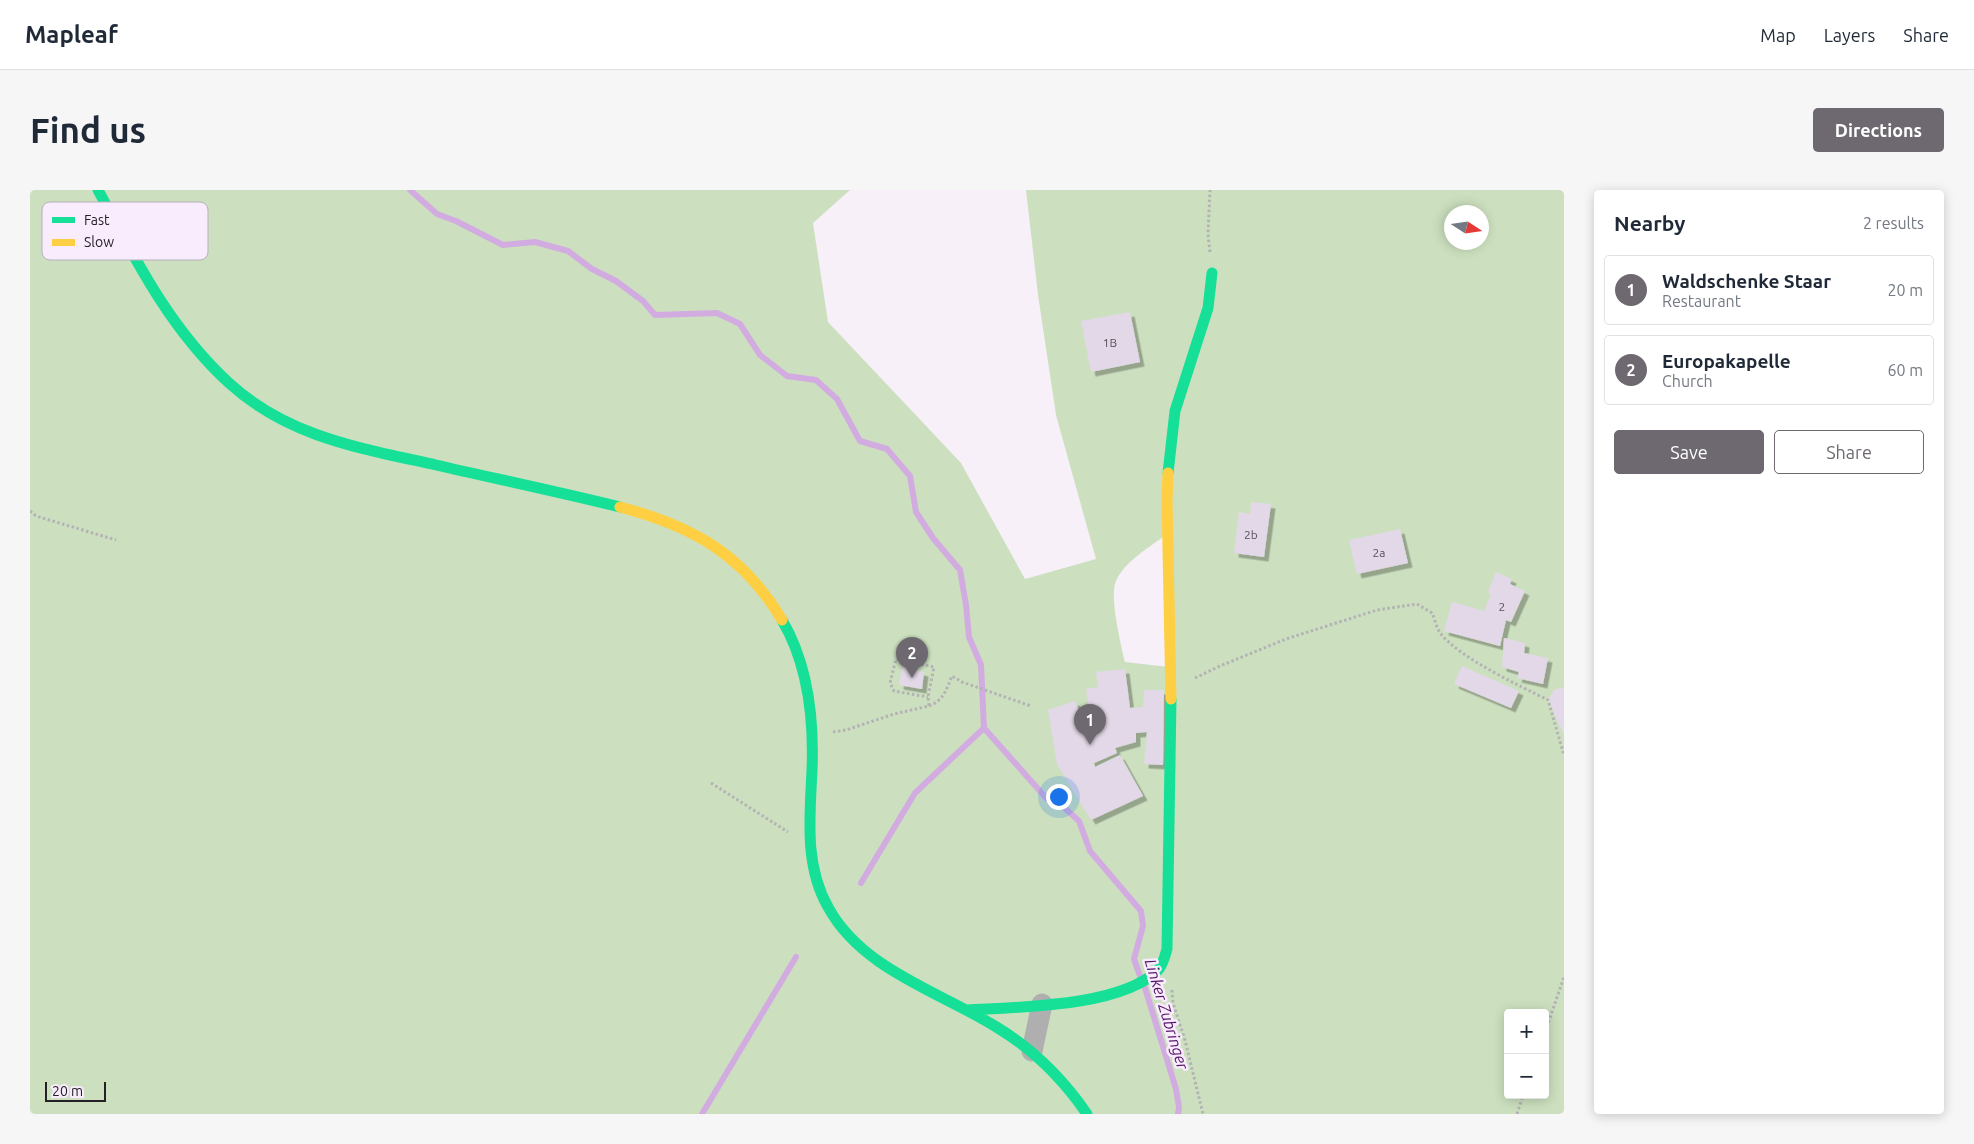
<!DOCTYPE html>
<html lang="en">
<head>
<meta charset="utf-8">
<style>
  :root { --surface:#fff; --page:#f6f6f7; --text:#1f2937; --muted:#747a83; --line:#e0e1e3; --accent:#6e6970 }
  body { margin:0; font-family:Ubuntu,sans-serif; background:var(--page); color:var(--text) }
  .controls { position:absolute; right:15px; bottom:15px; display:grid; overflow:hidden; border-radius:5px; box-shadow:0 2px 12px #0003 }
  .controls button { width:45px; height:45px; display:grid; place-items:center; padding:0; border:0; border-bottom:1px solid var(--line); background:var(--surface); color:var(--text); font:25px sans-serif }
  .compass { position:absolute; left:1414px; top:15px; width:45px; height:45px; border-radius:50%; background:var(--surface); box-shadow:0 2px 12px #0003; rotate:102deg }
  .scale { position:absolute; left:15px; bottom:12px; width:61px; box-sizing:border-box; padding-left:5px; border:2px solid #242026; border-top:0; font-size:14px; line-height:18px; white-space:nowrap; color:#242026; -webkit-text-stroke:4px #f8ecfd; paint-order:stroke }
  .you { position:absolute; left:1028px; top:606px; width:18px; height:18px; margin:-12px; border:4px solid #fff; border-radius:50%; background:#1a73e8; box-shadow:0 0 0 8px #1a73e833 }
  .badge { display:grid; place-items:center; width:32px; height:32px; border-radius:50%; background:var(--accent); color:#fff; font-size:16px; font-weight:700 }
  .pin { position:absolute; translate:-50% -41px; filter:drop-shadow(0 1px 2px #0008) }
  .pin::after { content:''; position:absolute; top:26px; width:18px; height:15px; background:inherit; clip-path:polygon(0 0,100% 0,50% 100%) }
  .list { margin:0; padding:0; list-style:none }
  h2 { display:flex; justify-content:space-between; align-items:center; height:65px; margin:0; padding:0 20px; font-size:21px }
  h2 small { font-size:16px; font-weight:400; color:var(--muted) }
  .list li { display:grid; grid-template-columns:32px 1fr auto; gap:15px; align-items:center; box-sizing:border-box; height:70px; margin:0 10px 10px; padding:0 10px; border:1px solid var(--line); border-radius:5px }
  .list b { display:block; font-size:19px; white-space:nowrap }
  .list p { margin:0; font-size:16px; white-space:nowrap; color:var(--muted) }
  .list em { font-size:16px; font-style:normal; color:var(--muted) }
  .actions { display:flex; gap:10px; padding:15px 20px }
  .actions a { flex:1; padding:11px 0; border:1px solid var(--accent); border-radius:5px; text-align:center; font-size:18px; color:var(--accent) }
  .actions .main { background:var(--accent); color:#fff }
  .map { position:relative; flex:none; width:1534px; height:924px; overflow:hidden; border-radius:5px }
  header { display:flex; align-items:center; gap:30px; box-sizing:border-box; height:70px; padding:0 25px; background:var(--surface); border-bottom:1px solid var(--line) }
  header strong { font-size:24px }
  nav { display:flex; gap:28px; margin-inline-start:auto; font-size:18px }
  .intro { display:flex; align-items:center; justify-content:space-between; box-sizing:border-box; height:120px; padding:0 30px }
  h1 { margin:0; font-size:35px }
  .button { padding:12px 22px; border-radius:5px; background:var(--accent); color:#fff; font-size:18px; font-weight:700 }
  main { display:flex; gap:30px; padding:0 30px }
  aside { flex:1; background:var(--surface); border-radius:5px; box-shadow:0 2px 12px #0003 }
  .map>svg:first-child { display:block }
  .green { fill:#cce0bf; fill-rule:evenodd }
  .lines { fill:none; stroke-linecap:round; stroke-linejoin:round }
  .stream { stroke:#d2ace0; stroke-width:6 }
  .building { fill:#e3d8e7; filter:url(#shadow) }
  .path { stroke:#b4b2b4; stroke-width:3; stroke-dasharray:2.5 2.5; stroke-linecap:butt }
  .street { stroke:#b0afaf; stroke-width:21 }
  .fast { stroke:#16e098; stroke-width:11 }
  .slow { stroke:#ffcf43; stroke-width:11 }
  .labels { text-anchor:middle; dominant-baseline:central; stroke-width:5; stroke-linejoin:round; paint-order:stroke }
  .number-label { font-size:12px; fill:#565058 }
  .water-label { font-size:16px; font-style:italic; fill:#541469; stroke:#f8ecfd }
  .key { fill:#f8ecfd; stroke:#b8afbc; stroke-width:1 }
  .key-label { font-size:14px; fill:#242026 }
</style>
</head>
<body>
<header>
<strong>Mapleaf</strong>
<nav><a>Map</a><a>Layers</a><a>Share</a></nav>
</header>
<div class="intro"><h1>Find us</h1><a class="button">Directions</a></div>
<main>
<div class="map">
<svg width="1534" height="924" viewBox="0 0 1534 924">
  <defs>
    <filter id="shadow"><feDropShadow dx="4.5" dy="4.5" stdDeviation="0" flood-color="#0004"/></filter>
  </defs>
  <rect width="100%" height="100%" fill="#f7f0f9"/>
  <!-- green -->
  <path class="green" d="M0,0h820l-37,33 15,99 133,141 64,116 71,-20 -40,-144 -18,-120 -12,-105h538v924h-1534zM1422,22h30v30h-30zM1137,344l2,133 -44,-5c-4,-17 -16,-66 -9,-81 9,-20 34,-34 51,-47zM1478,823h37v82h-37z"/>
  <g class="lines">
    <!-- stream -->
    <path class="stream" d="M380,0l27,24 19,7 47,24 32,-3 33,9 24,18 24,12 27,20 12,14 62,-2 23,11 20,31 27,21 29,4 21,19 23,42 27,8 23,27 6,36 17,26 27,32 6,35 3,32 12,28 3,63 63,71 13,5 19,17 11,30 51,60 2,15 -9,33 6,17
      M831,693l54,-90 69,-65
      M1115,798l31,101 3,18 -1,7
      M672,924l94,-157"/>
  </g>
  <!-- building -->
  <path class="building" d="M1100,122l10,50 -49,10 -10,-51z
    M1221,312l20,2 -7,53 -30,-4 5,-41 11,2z
    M1370,339l8,34 -51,11 -8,-34z
    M1466,382l16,7 -2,5 15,7 -14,31 -5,-2 -6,26 -56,-15 8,-29 32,9 7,-17 -3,-2z
    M1474,448l21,5 -1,10 24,5 -5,26 -26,-6 2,-6 -17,-5z
    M1432,476l57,25 -8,17 -57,-24z
    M872,477l22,5 -2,17 -23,-4z
    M1095,479l5,39 13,-1 1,-17h20l-1,75 -19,-1 3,-32 -11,1v9l-21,6 2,5 -23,10 1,4 25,-12 23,41 -52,24 -34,-56 -9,-54 27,-9 6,15 9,-2 -4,-25 12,-2 -2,-15z
    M1534,497v48l-16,-35 6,-10z"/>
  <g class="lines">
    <!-- path -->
    <path class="path" d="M1180,62l-2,-18 2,-44
      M0,321l6,5 80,24
      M1165,488l25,-12 66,-27 91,-29 40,-6 15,9c3,6 4,15 9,21 19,24 79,52 107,66l16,55
      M899,516c15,-6 17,-16 23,-30l10,6 69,24
      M803,542l13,-2 48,-16 35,-8 -1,-9 6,-30 -38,-8 -6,24 4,8 34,6
      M681,593l77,49
      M1142,800l1,13 12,37 18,74
      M1515,842l19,-55
      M1487,924l6,-19"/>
    <!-- street -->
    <path class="street" d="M1002,861l10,-47"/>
    <!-- fast -->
    <path class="fast" d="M68,0c37,69 72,139 131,193 59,54 131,65 207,82 61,14 123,27 184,42
      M1138,283l7,-62 33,-103 4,-35
      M752,430c26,44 32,100 30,150 -2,46 -8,95 16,137 34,63 113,85 170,121 36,22 65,51 89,86
      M937,820c51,-3 154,-3 191,-40 5,-5 7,-14 9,-21l4,-250"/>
    <!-- slow -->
    <path class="slow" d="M1138,283l-1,27 4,199
      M590,317c72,19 123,47 162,113"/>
  </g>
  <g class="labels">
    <!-- number labels -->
    <g class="number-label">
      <text x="1080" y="152">1B</text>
      <text x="1221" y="344">2b</text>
      <text x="1349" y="362">2a</text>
      <text x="1472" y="416">2</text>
    </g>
    <!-- water labels -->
    <g class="water-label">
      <text transform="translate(1137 824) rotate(73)">Linker Zubringer</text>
    </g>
  </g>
  <!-- legend -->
  <rect x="12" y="12" width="166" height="58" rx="8" class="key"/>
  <rect x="22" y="27" width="23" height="6" fill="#16e098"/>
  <rect x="22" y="49" width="23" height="7" fill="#ffcf43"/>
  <g class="key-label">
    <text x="54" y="35">Fast</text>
    <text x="54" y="57">Slow</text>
  </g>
</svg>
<div class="controls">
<button>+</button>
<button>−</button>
</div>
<svg class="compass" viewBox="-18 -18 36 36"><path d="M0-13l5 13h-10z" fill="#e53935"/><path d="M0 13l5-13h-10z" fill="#747a83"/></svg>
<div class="scale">20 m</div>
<div class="you"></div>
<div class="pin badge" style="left:1060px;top:555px">1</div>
<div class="pin badge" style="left:882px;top:488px">2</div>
</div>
<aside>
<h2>Nearby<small>2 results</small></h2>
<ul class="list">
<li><span class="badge">1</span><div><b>Waldschenke Staar</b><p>Restaurant</p></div><em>20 m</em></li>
<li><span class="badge">2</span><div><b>Europakapelle</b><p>Church</p></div><em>60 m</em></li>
</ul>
<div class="actions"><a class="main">Save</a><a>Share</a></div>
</aside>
</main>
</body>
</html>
